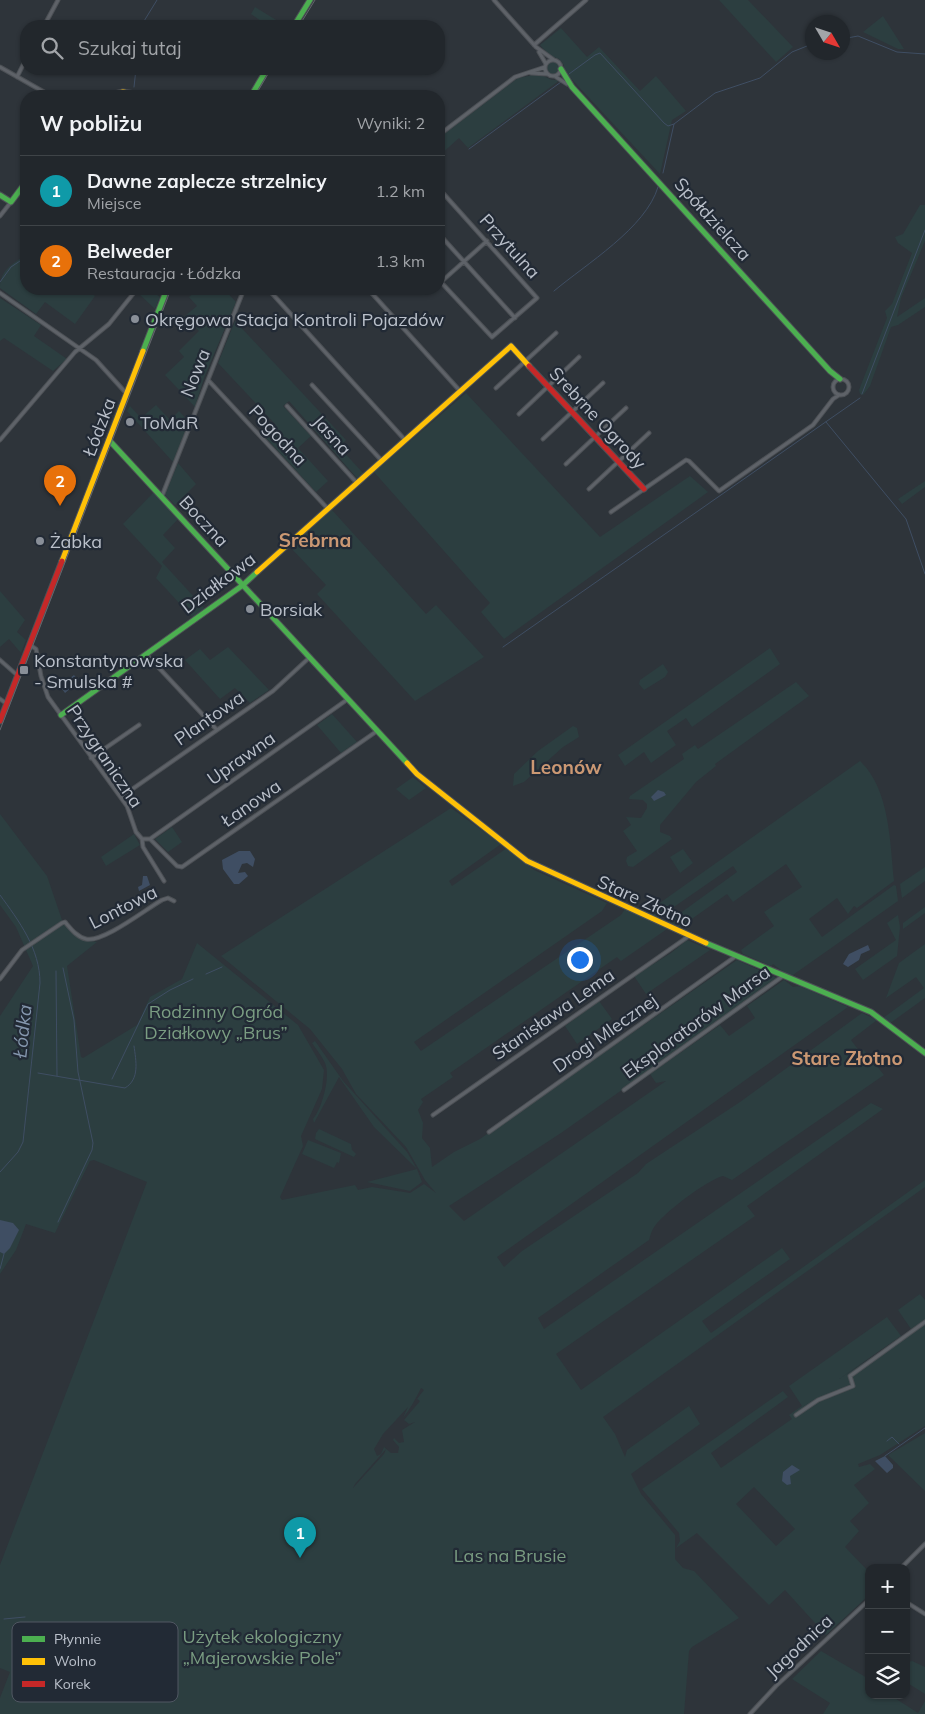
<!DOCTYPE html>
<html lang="pl">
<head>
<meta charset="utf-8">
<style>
  :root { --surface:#22272c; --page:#2a2f34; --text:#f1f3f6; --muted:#a2a5a9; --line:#3f4448; --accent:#d6ab8b }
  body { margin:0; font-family:Mulish,sans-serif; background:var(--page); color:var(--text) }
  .controls { position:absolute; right:15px; bottom:15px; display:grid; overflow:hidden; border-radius:10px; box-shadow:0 1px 4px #0004 }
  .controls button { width:45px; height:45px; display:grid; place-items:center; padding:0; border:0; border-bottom:1px solid var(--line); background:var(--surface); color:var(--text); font:25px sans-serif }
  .compass { position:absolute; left:805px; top:15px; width:45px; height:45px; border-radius:50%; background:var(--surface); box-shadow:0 1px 4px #0004; rotate:129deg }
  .you { position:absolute; left:579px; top:959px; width:18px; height:18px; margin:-12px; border:4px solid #fff; border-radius:50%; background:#1a73e8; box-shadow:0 0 0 8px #1a73e833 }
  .badge { display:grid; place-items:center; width:32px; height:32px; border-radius:50%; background:var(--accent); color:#fff; font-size:16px; font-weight:700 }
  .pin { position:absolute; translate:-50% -41px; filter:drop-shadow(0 1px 2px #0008) }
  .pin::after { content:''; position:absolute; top:26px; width:18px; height:15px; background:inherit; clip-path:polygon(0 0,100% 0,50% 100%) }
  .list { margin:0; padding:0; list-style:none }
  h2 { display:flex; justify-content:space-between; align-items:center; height:65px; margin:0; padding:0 20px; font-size:21px }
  h2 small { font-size:16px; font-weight:400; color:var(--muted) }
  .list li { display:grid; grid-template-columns:32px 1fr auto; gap:15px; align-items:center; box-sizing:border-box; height:70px; padding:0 20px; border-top:1px solid var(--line) }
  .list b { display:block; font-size:19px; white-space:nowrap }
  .list p { margin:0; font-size:16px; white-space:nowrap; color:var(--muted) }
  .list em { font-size:16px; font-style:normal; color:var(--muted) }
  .icon { flex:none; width:28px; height:28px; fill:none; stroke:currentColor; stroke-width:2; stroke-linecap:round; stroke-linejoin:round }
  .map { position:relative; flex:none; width:925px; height:1714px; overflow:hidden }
  .search { position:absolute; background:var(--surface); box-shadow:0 1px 4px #0004; left:20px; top:20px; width:425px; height:55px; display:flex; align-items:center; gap:12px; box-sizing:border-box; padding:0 18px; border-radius:20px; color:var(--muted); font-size:19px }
  .panel { position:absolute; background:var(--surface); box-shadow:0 1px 4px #0004; left:20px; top:90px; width:425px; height:205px; border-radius:20px }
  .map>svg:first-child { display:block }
  .green { fill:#2c3e40; fill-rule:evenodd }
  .water { fill:#3f4e63 }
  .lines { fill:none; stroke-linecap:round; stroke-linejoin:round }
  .stream { stroke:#3f4e63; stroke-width:1 }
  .street-casing { stroke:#4c5055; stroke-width:5 }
  .fast-casing { stroke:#4c5055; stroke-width:7 }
  .slow-casing { stroke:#4c5055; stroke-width:7 }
  .jam-casing { stroke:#4c5055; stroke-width:7 }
  .street { stroke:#5e6268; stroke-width:3 }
  .fast { stroke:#4caf50; stroke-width:5 }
  .slow { stroke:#ffc107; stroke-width:5 }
  .jam { stroke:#c62828; stroke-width:5 }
  .tram { stroke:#63666c; stroke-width:1 }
  .poi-dot { fill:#898f98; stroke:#222a35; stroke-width:2 }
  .labels { text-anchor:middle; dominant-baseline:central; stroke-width:4.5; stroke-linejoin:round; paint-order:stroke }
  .street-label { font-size:18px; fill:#bac0ca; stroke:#222a35 }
  .poi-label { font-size:18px; fill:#bac0ca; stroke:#222a35; text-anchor:start }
  .park-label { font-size:18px; fill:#7a9d82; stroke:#222a35 }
  .neighbourhood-label { font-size:19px; font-weight:bold; fill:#cb9873; stroke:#222a35 }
  .water-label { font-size:19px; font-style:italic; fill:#8597ae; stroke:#222a35 }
  .key { fill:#222a35; stroke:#505762; stroke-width:1 }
  .key-label { font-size:14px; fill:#bac0ca }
</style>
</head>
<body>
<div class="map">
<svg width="925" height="1714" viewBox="0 0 925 1714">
  <rect width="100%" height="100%" fill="#2e343a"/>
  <!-- green -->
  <path class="green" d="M719,0h29l45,47 -17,15z
    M255,7l26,16 -2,3h-11l-17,-12z
    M883,16l21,33h-6l-35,-17z
    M561,28l26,29 12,-10 41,44 16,-15 30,35 -14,9 -12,54 -96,-103v-6l-5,-6 -9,-3 -10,-11z
    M547 68a6 6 0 1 1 12 0a6 6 0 1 1-12 0Z
    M539,74l13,6h8l-92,68 -9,-10 -20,18v-18l79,-60z
    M920,205h5v36l-24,57 -4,19 28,-19v9l-27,18 -7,2 -21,59 -7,9 -3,-1 -1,-4 28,-72 -2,-7 7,-7 20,-51 -14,-10 -3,-6 8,-3z
    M26,255v34h60l9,7 -20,28 -30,-22 -9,12 -36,-26c0,-18 12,-24 26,-33z
    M140,289h9l11,8 -5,12 -18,-17z
    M198,289h26l12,13 -32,76 -9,29 -30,-32 19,-18 -5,-6 20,-20 -14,-15 12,-10 -8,-9z
    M0,298l41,27 -7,11 33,23 -14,12 -49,-33 -4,3z
    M235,321l111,119 -7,7 25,27 -7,4 -68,-77 -6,5 28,30 -13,12 30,33 -12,11 -52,-56 12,-11 -58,-62z
    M466,393l134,144 90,-61 18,16 -204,147 -23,-27 9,-9 -116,-131z
    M156,405l14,15 9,-9 10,11 -16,40 -46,-51 3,-5 11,12z
    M178,463l18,21 -21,21 -10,-10z
    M925,481v6l-23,17 -4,-5z
    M154,492l25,26 -16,17 12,13 -13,14 43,47 -12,9 -37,-40 6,-12 -39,-42z
    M332,510l94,104 10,-9 48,52 -69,44 -98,-107 9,-9 -36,-38z
    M0,591l25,29 -8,12 9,8 -5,13 -12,-14 -9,8z
    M228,647l41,43 -19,13 -15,-15 -15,11 -35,-39 15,-11 10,11z
    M770,648l10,16 -88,63 -6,-9 -19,13 9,14 -25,18 -7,-11 -19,14 -7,-11z
    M663,664l5,8 -3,5 -21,13 -5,-6 1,-4z
    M796,682l13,14 -94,68 1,2 -20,16 -36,43v7l10,4 2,3 -39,28 -5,-1 -2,-5 1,-4 10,-6 -14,-20 8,-6 -5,-8 15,1 6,-10v-4l-4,-4 -14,-1 1,-3 54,-37 -2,-5 13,-9 3,4z
    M332,714l25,28 -16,11 -24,-28z
    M573,726l4,2 2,9 -16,10 -39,35 -11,4 1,-12 24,-23z
    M860,761c30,28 30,82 34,120l-37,27 -3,-2 -6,8 -11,-16 -28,21 13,18 72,-52 2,1 2,15 -108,76 -17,-13 -2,2 -28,-12 -2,-4 33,-24 -10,-14 38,-25 -16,-23 -53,38 -6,-8 -48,34 -11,-6 69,-50 -4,-6 -75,52 -11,-6z
    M413,777l13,11 -17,12 -13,-11z
    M451,808l50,36 -52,37 3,5 55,-38 27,22 73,33 -5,8 -188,131 7,9 200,-136 4,-6 42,20 -46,32 -4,-4 -167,116 3,4 -32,22 2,3 -5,8 5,13 -1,15 8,10 2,19 22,-15 26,-13 257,-179 42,19 -218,154 -112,73 15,15 202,-140 -10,2 -6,-9 70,-49 9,11 26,-18 -8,-12 37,-26 9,7 7,-1 48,21 -351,250 7,10 18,-16 116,-78 8,-9 94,-62 122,-89 15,7 -26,20 9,12 4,-2 20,25 -152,105 -9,-4c-16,4 -63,39 -70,53 -2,3 -3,8 -4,11l-111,78 6,11 327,-226 12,6 -136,97 8,10 -199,138 25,36 201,-142 8,11 -88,62 9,12 214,-153v7l-322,230 12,17 10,23 2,-7 62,-44 11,18 -69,50 10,20 34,41v24l8,9 11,3 45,47 -47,29 -3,4 -5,63h-684v-16l10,-26 -10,-4v-103l147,-383 -53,-22 -4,1 -35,72 -29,-9 -10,26 -16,24v-258l33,-50 -17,-39 -16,-22v-91l47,62 15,44 18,19 17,3 -30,24 14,91 2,1 54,-33 13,-28 32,-18 15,-36 101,82 26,45 -2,19 -21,47 2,10 -23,51 2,3 73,-15 3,5 14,-3 38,6 14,-9 12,9 -11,-13 -19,-33 -50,-53 -14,-25 -32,-40 -89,-73zM421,1388l3,2 -7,9 3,2 -16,19 5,4 6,-2 -13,8 2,12 -5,1 -5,-5 -1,2 6,7 -1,6h-7l-7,-6 -3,7 -4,2 -3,-7 9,-15 25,-27 -5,11c7,-9 13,-20 18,-30zM386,1449l-2,5 -31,34 2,-4z
    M172,827l10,15 -14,10 -13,-13z
    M134,834l6,11 -34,21 -5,-9z
    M683,849l10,14 -13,10 -10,-16z
    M925,867v14l-23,17 -2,-14z
    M925,907v6l-22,16v-6z
    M898,915l2,12 -3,29 -34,24 -8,-11 41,-29 -9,-17z
    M687,940l23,10 -64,44 -12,-18 37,-23z
    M925,944v54l-36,26 -6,-6 41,-30 -8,-11 -30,21 13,-35z
    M599,1001l13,18 -35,25 -12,-18z
    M315,1041l28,40 64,71 10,17 -43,-42 -35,-50 -25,46 -1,-4c9,-10 18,-43 12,-56 -3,-7 -9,-14 -13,-20z
    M319,1129l32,15 1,6 4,4 -2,3 -39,-18 1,-6z
    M308,1140l33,13 -2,10 -2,-1 -3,6 -32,-14z
    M417,1169l5,13 -12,9 -43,-9z
    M920,1294l5,6v20l-14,9 -13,-19z
    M887,1317l14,19 -62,43 86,-57v104l-45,29 -22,9 1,3 11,-3 5,5 -21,16 15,18 -19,18 9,10 -14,16 24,25v23l-43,40 -41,-45 -16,15 -72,-72 -21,15 4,-7 -1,-8 -37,-44 141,-98 5,6 -77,56 10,15 71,-49 -3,-4 13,-9 -13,-20zM754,1487l41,42 -19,17 -40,-42z
    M925,1433v58l-37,-36z
    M821,1651l48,28v16h21l28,18 7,-12v13h-102l7,-11 -38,-24z
    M912,1661l13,6v27l-19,-12v-19z"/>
  <!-- water -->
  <path class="water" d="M74,675l5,6 -14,12 -5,-7z
    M658,790l6,2 2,3 -12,6 -3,-4z
    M239,851h11l5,8 -2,8 -6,-4 -5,1 -4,9 7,-1 3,4 -9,8h-5l-11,-15 -1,-9z
    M143,876h4l3,9 -11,6 -1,-4 4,-2z
    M868,945l2,5 -9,4 -2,6 -11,7 -5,-3 6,-10z
    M0,1220l13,3 6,7 -9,18 -6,6 -4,-2z
    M885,1456l8,9v3l-6,5 -12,-12z
    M792,1465l8,5 -10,6 1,8 -4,1 -5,-4 1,-9z"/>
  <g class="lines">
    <!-- stream -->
    <path class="stream" d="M141,26l16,-26
      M842,39l16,-3 39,16 28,2
      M569,74l26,-19 5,-2 64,70 4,3 6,-2
      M134,87l2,-18
      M469,149l92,-67
      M663,173l11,-49 41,-31 45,-15 32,-26 20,-8
      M0,282l11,-15 15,-10
      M554,291c32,-27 92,-63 104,-104
      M862,394l63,-164
      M826,422l80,97 19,55
      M503,647l357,-249
      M0,895c19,26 40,54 40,88l-17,159 -5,10 -18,20
      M56,971l1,105
      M206,974l16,-7
      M38,1073l87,15c15,-9 11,-27 9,-42
      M112,1079l36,-75 22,-14 23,-11
      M58,1222l34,-72 1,-7 -15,-71 -4,-52 -11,-52
      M0,1269l4,-15
      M887,1441l5,-4 7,7
      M885,1456l40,-28
      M4,1619l21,-2"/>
    <!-- street casing -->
    <g class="street-casing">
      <path id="street" d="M494,0l42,47 18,13
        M44,26l14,-26
        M534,45l52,-45
        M539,52l7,12
        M545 68a8 8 0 1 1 16 0a8 8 0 1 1-16 0Z
        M0,67l51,29
        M531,73l16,1
        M17,77l9,-18
        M556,77l11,7
        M439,135l76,-58 30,-10
        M439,194l3,-2 95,106 -45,39 -53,-57
        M0,216l11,-14
        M439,234l76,84
        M441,282l46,-41
        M268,289l137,151
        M368,289l92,102
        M0,293l96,67 30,33
        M833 387a8 8 0 1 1 16 0a8 8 0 1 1-16 0Z
        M208,380l120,129
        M312,385l70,76
        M496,388l60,-55
        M287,406l70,77
        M519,414l60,-57
        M543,439l60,-56
        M0,440l75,-88 34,-28 28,-35
        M566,464l60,-56
        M589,489l60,-56
        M162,496l82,-207
        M611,512l75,-52 3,1 30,30 94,-66 20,-26 6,-4
        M30,645l6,4 5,27 7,21 79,109 9,26 6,7 1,8 21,34
        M146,654l71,76
        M0,660l17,15
        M0,699l7,5
        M91,758l48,-33
        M121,797l152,-106 37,-34
        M142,839h8l27,27 5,1 195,-136
        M150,839l198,-140
        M0,979l22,-29 40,-27 3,-1c6,7 12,15 21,17 17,4 60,-30 76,-39l6,-2 6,3
        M624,1090l159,-114
        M433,1115l256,-179
        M489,1132l247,-176
        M796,1415l22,-15 35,-14 -3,-10 75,-54
        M901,1568l24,-24
        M906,1602l19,12
        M750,1714l26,-28 93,-86"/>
    </g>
    <!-- fast casing -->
    <g class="fast-casing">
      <path id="fast" d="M294,26l16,-26
        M561,69l11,18 258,284 10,8
        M251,96l16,-27
        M0,195l11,7 15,-20
        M143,351l24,-62
        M109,440l298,323
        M61,715l182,-130 14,-13
        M706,943l165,69 54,41"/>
    </g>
    <!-- slow casing -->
    <g class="slow-casing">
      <path id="slow" d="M106,96l17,-4 24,4
        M62,561l81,-210
        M257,572l254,-226 18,20
        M407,763l10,11 110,87 179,82"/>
    </g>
    <!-- jam casing -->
    <g class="jam-casing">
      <path id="jam" d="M529,366l115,123
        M0,721l62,-160"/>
    </g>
    <!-- street -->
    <use href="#street" class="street"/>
    <!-- fast -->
    <use href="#fast" class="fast"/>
    <!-- slow -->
    <use href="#slow" class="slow"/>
    <!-- jam -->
    <use href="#jam" class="jam"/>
    <!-- tram -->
    <path class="tram" d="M299,26l16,-26
      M255,96l16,-27
      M0,730l171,-441"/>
  </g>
  <!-- markers -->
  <g class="poi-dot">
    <circle cx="135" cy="319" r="5"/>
    <circle cx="130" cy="422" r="5"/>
    <circle cx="40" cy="541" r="5"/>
    <circle cx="250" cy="609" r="5"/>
    <rect x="19" y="665" width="10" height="10" rx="2.5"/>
  </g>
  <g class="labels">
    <!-- street labels -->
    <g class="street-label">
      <text transform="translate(713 219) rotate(48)">Spółdzielcza</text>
      <text transform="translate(510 246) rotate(48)">Przytulna</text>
      <text transform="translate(195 373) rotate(-68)">Nowa</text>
      <text transform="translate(598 418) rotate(47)">Srebrne Ogrody</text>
      <text transform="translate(99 427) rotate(-69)">Łódzka</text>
      <text transform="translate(278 435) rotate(47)">Pogodna</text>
      <text transform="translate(332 435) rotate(48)">Jasna</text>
      <text transform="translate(204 521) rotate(47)">Boczna</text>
      <text transform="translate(218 583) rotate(-37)">Działkowa</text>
      <text transform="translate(209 718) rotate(-35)">Plantowa</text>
      <text transform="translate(105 756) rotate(56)">Przygraniczna</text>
      <text transform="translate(241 758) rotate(-35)">Uprawna</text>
      <text transform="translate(251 803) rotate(-35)">Łanowa</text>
      <text transform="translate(645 901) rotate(24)">Stare Złotno</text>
      <text transform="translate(123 907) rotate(-27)">Lontowa</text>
      <text transform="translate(553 1014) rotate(-35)">Stanisława Lema</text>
      <text transform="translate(696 1022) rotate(-36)">Eksploratorów Marsa</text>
      <text transform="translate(605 1033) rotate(-35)">Drogi Mlecznej</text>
      <text transform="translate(799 1646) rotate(-43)">Jagodnica</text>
    </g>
    <!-- poi labels -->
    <g class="poi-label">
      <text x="145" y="319">Okręgowa Stacja Kontroli Pojazdów</text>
      <text x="140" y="422">ToMaR</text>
      <text x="50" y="541">Żabka</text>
      <text x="260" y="609">Borsiak</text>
      <text x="34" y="660">Konstantynowska<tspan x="34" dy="21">- Smulska #</tspan></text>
    </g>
    <!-- park labels -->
    <g class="park-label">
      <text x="216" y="1011">Rodzinny Ogród<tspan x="216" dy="21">Działkowy „Brus”</tspan></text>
      <text x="510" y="1555">Las na Brusie</text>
      <text x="262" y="1636">Użytek ekologiczny<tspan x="262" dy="21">„Majerowskie Pole”</tspan></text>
    </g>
    <!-- neighbourhood labels -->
    <g class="neighbourhood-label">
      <text x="315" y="540">Srebrna</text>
      <text x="566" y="767">Leonów</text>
      <text x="847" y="1058">Stare Złotno</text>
    </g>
    <!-- water labels -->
    <g class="water-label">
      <text transform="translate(22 1031) rotate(-84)">Łódka</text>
    </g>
  </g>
  <!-- legend -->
  <rect x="12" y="1622" width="166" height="80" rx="8" class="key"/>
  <rect x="22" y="1636" width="23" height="6" fill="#4caf50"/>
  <rect x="22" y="1658" width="23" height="7" fill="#ffc107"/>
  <rect x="22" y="1681" width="23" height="6" fill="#c62828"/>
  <g class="key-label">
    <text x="54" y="1644">Płynnie</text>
    <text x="54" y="1666">Wolno</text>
    <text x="54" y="1689">Korek</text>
  </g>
</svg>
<div class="controls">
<button>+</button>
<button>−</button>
<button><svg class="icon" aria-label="layers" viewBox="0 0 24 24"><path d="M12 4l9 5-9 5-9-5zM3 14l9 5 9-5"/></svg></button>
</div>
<svg class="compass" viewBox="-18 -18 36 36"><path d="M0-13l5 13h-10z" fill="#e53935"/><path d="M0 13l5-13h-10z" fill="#a2a5a9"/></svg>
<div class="you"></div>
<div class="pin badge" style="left:300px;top:1558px;background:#0f9aa8">1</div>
<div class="pin badge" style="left:60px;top:506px;background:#e8710a">2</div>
<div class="search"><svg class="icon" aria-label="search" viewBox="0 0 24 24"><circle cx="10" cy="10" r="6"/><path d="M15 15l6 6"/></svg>Szukaj tutaj</div>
<section class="panel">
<h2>W pobliżu<small>Wyniki: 2</small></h2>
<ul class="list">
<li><span class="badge" style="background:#0f9aa8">1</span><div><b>Dawne zaplecze strzelnicy</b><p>Miejsce</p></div><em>1.2 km</em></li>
<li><span class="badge" style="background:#e8710a">2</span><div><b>Belweder</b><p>Restauracja · Łódzka</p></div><em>1.3 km</em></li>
</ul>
</section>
</div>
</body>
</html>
